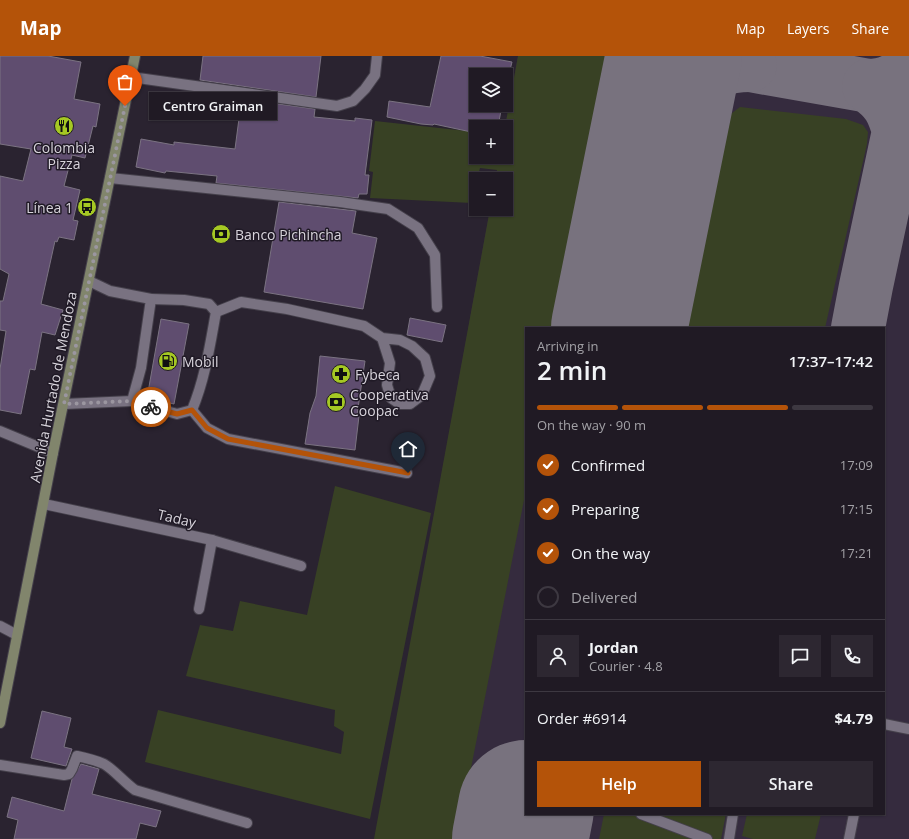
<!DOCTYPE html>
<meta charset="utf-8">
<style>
:root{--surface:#201a24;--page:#2d2731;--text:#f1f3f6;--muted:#a2a1a6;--line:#3d3841;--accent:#b45309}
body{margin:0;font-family:"Open Sans",sans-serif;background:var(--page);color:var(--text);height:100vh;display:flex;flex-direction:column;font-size:15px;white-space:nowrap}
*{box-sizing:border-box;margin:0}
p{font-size:13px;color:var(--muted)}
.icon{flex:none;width:22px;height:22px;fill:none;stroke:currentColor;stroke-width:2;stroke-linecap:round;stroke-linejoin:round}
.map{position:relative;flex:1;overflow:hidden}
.details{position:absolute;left:525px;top:271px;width:360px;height:488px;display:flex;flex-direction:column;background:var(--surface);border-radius:0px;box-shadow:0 1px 3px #0004,0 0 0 1px var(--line)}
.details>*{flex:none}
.fabs{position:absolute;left:469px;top:12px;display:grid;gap:8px}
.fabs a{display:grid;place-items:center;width:44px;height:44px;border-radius:0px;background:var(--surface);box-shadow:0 1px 3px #0004,0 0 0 1px var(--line);font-size:20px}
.pin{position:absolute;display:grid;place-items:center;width:34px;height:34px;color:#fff;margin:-41px -17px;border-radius:50% 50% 50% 0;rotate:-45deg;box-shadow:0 0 4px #0007}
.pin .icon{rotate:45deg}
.courier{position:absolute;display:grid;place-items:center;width:40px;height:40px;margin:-20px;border:3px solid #b45309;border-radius:50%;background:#fff;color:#222;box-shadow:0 1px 5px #0007}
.bubble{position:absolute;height:28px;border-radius:0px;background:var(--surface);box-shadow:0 1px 3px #0004,0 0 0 1px var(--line);font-size:13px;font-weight:600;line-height:28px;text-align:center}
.headline em{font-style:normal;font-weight:600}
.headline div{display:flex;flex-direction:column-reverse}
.headline{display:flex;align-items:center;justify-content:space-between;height:68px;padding:0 12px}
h1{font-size:26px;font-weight:600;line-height:30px}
.bar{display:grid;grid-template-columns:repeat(4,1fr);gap:6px 4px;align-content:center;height:48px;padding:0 12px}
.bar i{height:5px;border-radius:3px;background:var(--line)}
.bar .on{background:var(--accent)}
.bar p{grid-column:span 4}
.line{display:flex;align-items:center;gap:10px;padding:0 12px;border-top:1px solid var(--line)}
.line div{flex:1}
.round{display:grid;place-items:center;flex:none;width:42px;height:42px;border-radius:0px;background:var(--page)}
ol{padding:0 12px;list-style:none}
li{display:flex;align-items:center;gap:12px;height:44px}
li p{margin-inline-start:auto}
li .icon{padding:4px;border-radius:50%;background:var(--accent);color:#fff;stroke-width:4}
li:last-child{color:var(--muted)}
li i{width:22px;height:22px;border:2px solid var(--line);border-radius:50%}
.cta{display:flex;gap:8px;margin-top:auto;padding:8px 12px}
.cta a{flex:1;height:46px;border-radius:0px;background:var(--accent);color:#fff;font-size:16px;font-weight:600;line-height:46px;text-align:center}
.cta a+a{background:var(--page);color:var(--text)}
header{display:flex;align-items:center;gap:24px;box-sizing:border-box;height:56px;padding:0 20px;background:var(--accent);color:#fff}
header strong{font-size:19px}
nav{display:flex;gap:22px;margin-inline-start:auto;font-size:14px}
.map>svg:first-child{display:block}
.built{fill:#352b3e;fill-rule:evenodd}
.green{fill:#384124}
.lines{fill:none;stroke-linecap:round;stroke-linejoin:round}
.taxiway{stroke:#78727e;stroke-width:54}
.runway{stroke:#78727e;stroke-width:136}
.building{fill:#5f4d6f;stroke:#7b7382}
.lane-casing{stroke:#45404b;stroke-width:12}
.street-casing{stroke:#45404b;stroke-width:12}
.secondary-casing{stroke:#45404b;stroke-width:12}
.lane{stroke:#797281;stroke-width:10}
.street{stroke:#797281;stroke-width:10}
.secondary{stroke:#81856c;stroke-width:10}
.done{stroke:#9b96a0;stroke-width:4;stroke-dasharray:0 7.2}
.route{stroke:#b45309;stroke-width:5}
.labels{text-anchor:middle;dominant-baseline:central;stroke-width:3;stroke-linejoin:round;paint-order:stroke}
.poi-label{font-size:14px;fill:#d8d4dc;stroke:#201a26;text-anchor:start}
.street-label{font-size:14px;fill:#d8d4dc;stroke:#201a26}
</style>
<header>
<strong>Map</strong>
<nav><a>Map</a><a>Layers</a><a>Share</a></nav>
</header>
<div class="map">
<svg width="909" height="783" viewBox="0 0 909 783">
<rect width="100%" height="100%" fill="#2a2330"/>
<path class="built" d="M518,0H909V783H375L490,153H506V123H496L500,101H506L505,71ZM526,272H884V758H526Z"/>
<g class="green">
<polygon points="518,0 612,0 558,272 526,272 526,434 457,783 374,783 490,153 506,153 506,123 496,123 497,114 480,112 477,123 476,123 472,147 370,142 373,116 369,115 375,65 476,76 476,101 506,101 505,71"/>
<polygon points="740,51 846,63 863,69 868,76 867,88 825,272 677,272 721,72 732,57"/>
<polygon points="335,430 431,457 370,763 145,706 158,654 341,698 344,676 334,670 335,654 186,620 200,569 233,575 240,545 307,559"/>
<polygon points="604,758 726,758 721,783 599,783"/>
<polygon points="747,758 821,758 815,783 753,783 742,780"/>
</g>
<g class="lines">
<g class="taxiway">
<polyline points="734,0 750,9 869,30"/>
<path d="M654,102C660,83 664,61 675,44C678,40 683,37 686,34C704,17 726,9 750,9"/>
<polyline points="621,272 622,259"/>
<path d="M858,272L866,230L899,75C893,53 888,44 869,30C885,29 900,25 909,10"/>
</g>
<g class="runway">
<polyline points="619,272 674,0"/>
<polyline points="520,783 526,752"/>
</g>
</g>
<g class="building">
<polygon points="0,0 48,0 81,6 74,43 100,48 96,71 93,70 85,102 72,99 64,130 80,134 73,164 78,165 74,184 59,181 57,186 55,185 41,248 63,254 55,279 42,276 35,314 30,313 21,358 0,354 0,313 6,275 0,274 0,245 3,245 9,218 0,213 0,120 23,125 31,93 0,88"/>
<polygon points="203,0 321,0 316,41 200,24"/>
<polygon points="441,0 480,0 512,6 506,30 506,19 476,19 476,49 502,49 498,71 476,71 476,77 434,68 433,69 421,68 387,61 389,45 430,51"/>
<polygon points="198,37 315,53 314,61 355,65 355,62 372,64 365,119 369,119 367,138 359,138 358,142 216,127 217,120 166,115 165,117 136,111 141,83 174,89 174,86 235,93 240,55 196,51"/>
<polygon points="279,146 356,155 352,177 377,182 363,253 264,236"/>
<polygon points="410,262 446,269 442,286 407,279"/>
<polygon points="161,263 189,268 174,348 147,342"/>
<polygon points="320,300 365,305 357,359 359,360 355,394 305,388 310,357 316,340"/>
<polygon points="42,655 71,662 64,691 72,693 66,710 31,702"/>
<polygon points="81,708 99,713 92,738 161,755 156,771 140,767 136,783 14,783 18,764 7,761 12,741 64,755 72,723"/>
</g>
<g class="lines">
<defs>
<g id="lane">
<polyline points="131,21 337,50 353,45 365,33 375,19 377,0"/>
<polyline points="110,122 340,146 388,153 418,172 435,199 437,251"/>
<polyline points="216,256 241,246 287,253 364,270 382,282 400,284 412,290 425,302 430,320 422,339 410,348 400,348 391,342 387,329 390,307 382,282"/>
<path d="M132,345L177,358L192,354C205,323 210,289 216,256L209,248L184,244L151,243"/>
<polyline points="64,348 132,345 141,312 151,243 110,235 89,225"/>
<polyline points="192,354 207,372 228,383 407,417"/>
<polyline points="884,668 909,673"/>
<path d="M0,709L64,719L69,718L72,713L77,700C86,702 95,704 104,708C113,713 125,727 135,734L247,767"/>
<polyline points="641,758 707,783"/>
<polyline points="729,783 733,758"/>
<polyline points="849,783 854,758"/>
</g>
<g id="street">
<polyline points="0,375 53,397"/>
<polyline points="44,448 212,484 301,510"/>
<polyline points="199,553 212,484"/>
<polyline points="0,570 17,579"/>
</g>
<polyline id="secondary" points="0,667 53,397 135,0"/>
</defs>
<use href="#lane" class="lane-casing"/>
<use href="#street" class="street-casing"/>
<use href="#secondary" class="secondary-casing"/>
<use href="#lane" class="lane"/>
<use href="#street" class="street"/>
<use href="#secondary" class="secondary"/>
</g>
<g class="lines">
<polyline class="done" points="125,50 64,348 132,345 151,351"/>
<polyline class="route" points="151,351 177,358 192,354 207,372 228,383 408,417"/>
</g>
<defs>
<symbol id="restaurant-disc" viewBox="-11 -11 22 22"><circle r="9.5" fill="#a5c823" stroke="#201a26"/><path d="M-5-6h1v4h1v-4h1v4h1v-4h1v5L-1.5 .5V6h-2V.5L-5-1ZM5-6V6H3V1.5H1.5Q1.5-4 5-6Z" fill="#111"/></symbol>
<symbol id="bus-disc" viewBox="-11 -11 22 22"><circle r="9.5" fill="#a5c823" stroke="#201a26"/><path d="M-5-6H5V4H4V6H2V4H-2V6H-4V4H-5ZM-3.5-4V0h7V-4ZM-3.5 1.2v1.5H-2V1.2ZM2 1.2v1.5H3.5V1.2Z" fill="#111"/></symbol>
<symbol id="bank-disc" viewBox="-11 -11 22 22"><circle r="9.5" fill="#a5c823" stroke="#201a26"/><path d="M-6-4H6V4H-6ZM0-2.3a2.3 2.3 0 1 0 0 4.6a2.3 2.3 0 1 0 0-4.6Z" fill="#111"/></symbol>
<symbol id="fuel-disc" viewBox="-11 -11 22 22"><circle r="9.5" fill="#a5c823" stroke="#201a26"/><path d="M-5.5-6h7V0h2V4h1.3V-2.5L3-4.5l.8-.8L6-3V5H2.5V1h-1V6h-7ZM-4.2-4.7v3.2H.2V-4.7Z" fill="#111"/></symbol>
<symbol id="pharmacy-disc" viewBox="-11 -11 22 22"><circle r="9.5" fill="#a5c823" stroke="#201a26"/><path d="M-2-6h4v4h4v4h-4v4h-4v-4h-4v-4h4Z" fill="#111"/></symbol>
</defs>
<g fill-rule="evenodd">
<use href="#restaurant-disc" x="53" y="59" width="22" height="22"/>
<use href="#bus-disc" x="76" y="140" width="22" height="22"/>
<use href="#bank-disc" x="210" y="167" width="22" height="22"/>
<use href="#fuel-disc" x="157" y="294" width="22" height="22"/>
<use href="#pharmacy-disc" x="330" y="307" width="22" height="22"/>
<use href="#bank-disc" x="325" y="335" width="22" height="22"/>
</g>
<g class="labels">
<g class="poi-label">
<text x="64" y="91" text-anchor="middle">Colombia<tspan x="64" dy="16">Pizza</tspan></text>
<text x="73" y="151" text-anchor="end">Línea 1</text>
<text x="235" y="178">Banco Pichincha</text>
<text x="182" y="305">Mobil</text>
<text x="355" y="318">Fybeca</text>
<text x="350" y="338">Cooperativa<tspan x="350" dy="16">Coopac</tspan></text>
</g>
<g class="street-label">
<text transform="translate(53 331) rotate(-79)">Avenida Hurtado de Mendoza</text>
<text transform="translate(177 462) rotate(13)">Taday</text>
</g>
</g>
</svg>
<div class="fabs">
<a><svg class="icon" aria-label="layers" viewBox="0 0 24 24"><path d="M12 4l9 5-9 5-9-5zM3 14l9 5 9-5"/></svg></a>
<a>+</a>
<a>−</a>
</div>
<div class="pin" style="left:125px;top:50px;background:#ea580c"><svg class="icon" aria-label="bag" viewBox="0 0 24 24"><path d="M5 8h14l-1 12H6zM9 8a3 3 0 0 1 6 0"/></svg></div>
<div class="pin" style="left:408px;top:417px;background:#1f2937"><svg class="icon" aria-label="home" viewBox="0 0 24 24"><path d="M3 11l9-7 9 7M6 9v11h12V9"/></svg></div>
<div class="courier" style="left:151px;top:351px"><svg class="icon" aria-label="bike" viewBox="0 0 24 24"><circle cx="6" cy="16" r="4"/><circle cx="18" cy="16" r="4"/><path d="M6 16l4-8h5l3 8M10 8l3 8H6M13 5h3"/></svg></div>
<div class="bubble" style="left:149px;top:36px;width:128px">Centro Graiman</div>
<section class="details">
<div class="headline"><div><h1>2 min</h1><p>Arriving in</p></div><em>17:37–17:42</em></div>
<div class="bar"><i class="on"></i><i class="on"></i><i class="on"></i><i></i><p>On the way · 90 m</p></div>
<ol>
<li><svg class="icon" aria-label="check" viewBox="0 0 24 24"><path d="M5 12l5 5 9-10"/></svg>Confirmed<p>17:09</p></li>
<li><svg class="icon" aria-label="check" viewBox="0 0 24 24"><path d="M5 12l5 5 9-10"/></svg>Preparing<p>17:15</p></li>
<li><svg class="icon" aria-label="check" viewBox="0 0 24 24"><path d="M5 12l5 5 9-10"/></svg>On the way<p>17:21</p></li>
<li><i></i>Delivered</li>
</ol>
<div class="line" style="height:72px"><a class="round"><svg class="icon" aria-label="person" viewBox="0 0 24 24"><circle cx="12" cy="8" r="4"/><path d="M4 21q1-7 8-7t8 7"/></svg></a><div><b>Jordan</b><p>Courier · 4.8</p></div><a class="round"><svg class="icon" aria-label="chat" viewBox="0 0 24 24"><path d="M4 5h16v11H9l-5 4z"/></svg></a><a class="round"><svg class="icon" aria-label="phone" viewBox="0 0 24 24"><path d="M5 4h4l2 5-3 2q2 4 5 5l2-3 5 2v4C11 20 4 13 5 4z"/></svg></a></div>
<div class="line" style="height:52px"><div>Order #6914</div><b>$4.79</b></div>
<div class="cta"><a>Help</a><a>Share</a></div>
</section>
</div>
